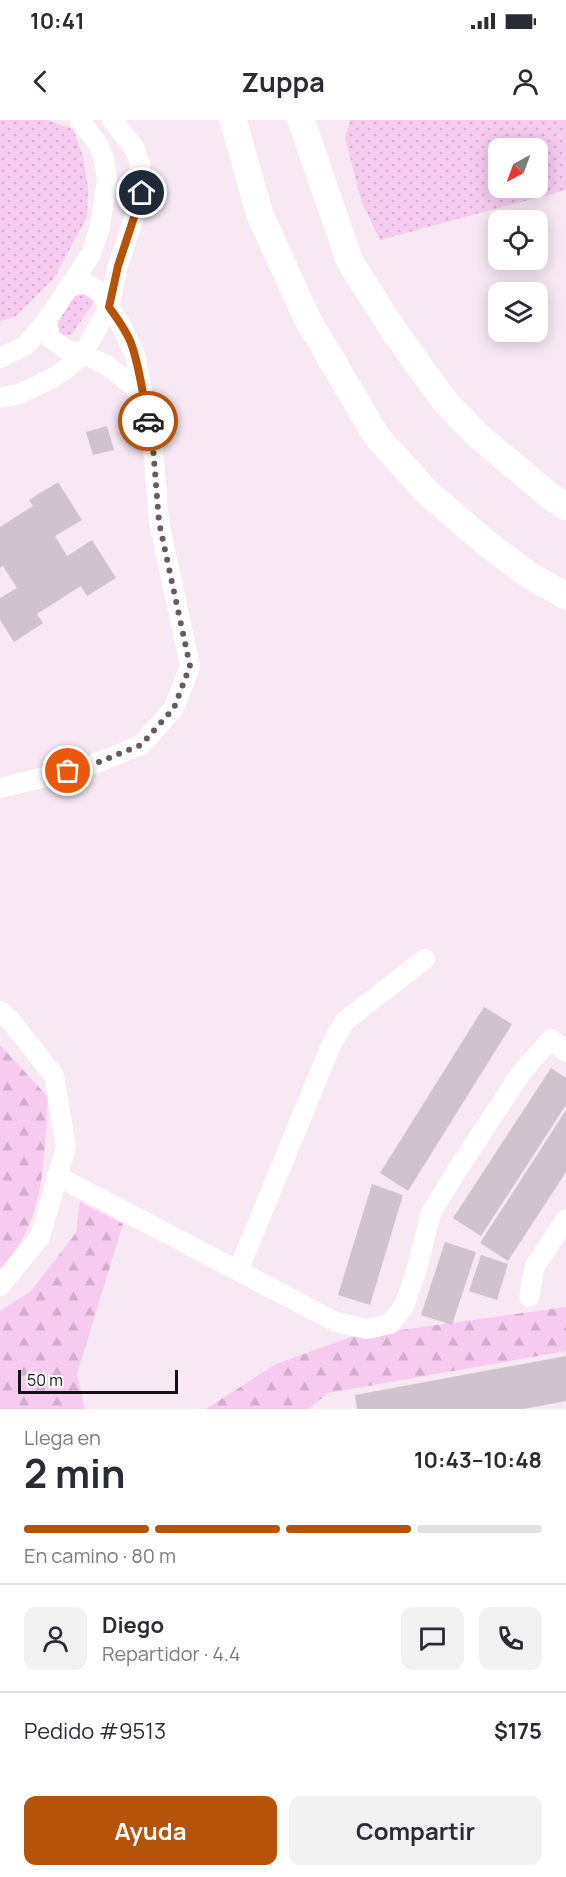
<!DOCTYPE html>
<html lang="es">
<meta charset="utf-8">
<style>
:root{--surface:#fff;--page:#f2f2f3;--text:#2b2b33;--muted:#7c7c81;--line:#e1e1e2;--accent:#b45309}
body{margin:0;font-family:Manrope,sans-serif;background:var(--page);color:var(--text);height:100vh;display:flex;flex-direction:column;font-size:22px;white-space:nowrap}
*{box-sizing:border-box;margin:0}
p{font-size:20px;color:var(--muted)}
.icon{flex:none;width:33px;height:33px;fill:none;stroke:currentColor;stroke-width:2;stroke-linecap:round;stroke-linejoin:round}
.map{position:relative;height:1289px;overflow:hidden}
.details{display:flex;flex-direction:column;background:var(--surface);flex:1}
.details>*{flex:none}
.needle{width:39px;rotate:221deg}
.tools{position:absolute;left:488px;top:18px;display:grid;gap:12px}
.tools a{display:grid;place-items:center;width:60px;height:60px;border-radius:12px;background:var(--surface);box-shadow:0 3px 15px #0003;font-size:30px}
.scale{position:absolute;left:18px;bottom:15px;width:160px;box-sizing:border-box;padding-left:6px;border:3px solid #151014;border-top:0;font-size:16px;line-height:21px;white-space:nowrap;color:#151014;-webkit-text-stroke:4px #fff;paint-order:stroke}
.pin{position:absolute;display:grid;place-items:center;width:51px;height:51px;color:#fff;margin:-26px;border:3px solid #fff;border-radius:50%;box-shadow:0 2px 6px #0007}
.courier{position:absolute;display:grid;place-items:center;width:60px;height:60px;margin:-30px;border:4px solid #b45309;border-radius:50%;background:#fff;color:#222;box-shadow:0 2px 8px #0007}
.head em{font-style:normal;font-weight:700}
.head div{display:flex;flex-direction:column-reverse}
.head{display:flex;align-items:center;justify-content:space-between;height:102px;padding:0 24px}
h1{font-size:39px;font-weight:700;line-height:45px}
.bar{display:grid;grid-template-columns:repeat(4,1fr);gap:9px 6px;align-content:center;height:72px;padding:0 24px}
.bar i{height:8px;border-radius:4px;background:var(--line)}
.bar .active{background:var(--accent)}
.bar p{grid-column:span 4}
.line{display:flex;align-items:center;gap:15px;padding:0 24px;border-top:2px solid var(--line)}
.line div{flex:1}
.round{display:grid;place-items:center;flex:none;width:63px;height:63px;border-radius:12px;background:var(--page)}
.cta{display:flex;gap:12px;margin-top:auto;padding:12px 24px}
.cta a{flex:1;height:69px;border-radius:12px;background:var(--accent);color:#fff;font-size:24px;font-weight:700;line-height:69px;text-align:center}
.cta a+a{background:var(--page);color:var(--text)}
.status{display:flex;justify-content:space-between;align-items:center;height:42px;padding:0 30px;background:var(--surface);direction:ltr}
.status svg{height:16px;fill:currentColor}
header{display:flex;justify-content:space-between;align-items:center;height:78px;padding:0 24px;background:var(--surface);font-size:27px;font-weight:700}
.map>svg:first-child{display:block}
.grass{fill:url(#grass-dots);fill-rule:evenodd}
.forest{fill:url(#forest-firs)}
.building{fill:#d1c3ce}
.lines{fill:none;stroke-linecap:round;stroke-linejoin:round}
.street{stroke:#fff;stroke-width:20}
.secondary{stroke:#fff;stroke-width:27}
.done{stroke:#645c62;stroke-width:6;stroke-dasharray:0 10.8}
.route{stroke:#b45309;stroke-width:8}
</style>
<div class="status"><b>10:41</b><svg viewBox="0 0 49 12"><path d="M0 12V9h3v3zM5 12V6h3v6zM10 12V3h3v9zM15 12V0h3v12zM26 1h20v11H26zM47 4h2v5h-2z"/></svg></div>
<header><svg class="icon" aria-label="back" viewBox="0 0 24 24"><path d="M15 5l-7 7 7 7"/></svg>Zuppa<svg class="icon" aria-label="person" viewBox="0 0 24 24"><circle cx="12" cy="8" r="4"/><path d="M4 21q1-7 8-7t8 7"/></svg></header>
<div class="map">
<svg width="566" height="1289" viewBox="0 0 566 1289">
<defs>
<pattern id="grass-dots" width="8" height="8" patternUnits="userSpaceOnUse" patternTransform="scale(1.5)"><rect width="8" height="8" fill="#f7cbef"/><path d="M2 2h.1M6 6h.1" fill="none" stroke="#d3adcc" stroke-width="1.8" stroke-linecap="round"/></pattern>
<pattern id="forest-firs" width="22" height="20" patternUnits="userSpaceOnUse" patternTransform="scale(1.5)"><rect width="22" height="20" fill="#f7cbef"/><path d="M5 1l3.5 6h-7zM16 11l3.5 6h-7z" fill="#d3adcc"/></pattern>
</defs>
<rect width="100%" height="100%" fill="#f7e8f4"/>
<g class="grass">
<polygon points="0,0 47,0 73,9 83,37 88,68 87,97 54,158 16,196 0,201"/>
<path d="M350,0H566V70L380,120L361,80L345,17ZM537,28V68H498V28Z"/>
<polygon points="92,172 94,182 71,215 59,216 54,197 71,174"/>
</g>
<g class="forest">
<path d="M0,925L48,977C44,1035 46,1105 0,1148Z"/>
<polygon points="80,1082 123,1104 77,1254 85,1289 0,1289 0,1191 31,1171 76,1113"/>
<polygon points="566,1187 566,1231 328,1273 309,1289 206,1289 276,1244 351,1217"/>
</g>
<g class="building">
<polygon points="107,306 114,330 93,335 86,312"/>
<polygon points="58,362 82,400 55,416 67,436 92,420 116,458 87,476 81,466 37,494 43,503 14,522 0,500 0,478 17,468 3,446 0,448 0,407 33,386 29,380"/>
<polygon points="484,887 512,904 408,1071 380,1053"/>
<polygon points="551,948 566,958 566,985 481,1116 453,1098"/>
<polygon points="566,990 566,1052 508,1141 480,1123"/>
<polygon points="372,1064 403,1075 370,1185 338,1175"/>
<polygon points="445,1122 476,1132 452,1205 421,1195"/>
<polygon points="481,1135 508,1144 497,1180 469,1171"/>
<polygon points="566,1236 566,1281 524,1289 357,1289 355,1275"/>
</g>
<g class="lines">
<g class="street">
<polyline points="47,200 50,218 67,230 83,234 105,244 133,266 143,279"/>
<polyline points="0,238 25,226 47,200 91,134 100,107 107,61 104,39 98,24 80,0"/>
<polyline points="0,277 19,274 51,259 66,249 83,234 109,187 118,146 142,73 140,44 135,29 112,0"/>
<polyline points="0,668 89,646 141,625 174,588 190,546 159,402 153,327 135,235 121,205 98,171 85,163 70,167"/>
<polyline points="0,891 11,901 54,956 66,1027 40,1117 0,1166"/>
<polyline points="57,1056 336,1202 367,1209 390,1204 404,1186 416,1152 431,1093 456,1052 521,953 551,919 566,932"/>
<polyline points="238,1151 332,923 345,901 425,839"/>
<polyline points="529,1177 535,1146 566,1099"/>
</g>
<g class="secondary">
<polyline points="233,0 260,95 308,200 377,317 428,373 485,422 529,455 566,476"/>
<polyline points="301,0 350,142 394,211 443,279 476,314 551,377 566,387"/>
</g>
</g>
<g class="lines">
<polyline class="done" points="68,651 89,646 141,625 174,588 190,546 159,402 153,327 148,301"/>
<path class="route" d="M142,73L118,146L109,187C117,198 126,210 131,223C140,248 143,276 148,301"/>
</g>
</svg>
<div class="tools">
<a><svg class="needle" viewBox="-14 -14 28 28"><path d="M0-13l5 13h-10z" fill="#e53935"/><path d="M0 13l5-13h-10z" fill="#7c7c81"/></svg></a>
<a><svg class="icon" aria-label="locate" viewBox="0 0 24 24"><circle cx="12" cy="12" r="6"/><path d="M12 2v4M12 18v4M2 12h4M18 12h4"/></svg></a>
<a><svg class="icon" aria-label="layers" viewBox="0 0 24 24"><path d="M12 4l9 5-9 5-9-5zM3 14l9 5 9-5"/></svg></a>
</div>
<div class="scale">50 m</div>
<div class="pin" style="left:68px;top:651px;background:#ea580c"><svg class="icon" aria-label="bag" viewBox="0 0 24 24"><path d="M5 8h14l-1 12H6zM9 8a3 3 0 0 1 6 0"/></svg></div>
<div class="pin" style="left:142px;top:73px;background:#1f2937"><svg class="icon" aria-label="home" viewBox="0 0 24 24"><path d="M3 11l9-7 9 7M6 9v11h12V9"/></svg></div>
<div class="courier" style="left:148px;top:301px"><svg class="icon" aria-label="car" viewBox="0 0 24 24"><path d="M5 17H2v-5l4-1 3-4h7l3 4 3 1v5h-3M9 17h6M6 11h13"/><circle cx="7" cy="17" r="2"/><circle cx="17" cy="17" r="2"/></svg></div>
</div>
<section class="details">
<div class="head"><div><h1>2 min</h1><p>Llega en</p></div><em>10:43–10:48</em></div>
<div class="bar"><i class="active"></i><i class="active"></i><i class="active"></i><i></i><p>En camino · 80 m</p></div>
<div class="line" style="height:108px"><a class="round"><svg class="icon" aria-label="person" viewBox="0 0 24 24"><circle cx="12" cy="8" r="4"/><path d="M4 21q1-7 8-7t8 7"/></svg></a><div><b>Diego</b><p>Repartidor · 4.4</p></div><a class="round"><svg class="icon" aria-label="chat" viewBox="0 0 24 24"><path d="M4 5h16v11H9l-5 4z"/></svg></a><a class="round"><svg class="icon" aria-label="phone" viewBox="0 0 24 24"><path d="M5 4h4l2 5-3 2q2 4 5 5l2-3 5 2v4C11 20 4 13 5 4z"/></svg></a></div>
<div class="line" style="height:78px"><div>Pedido #9513</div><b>$175</b></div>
<div class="cta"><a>Ayuda</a><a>Compartir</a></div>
</section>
